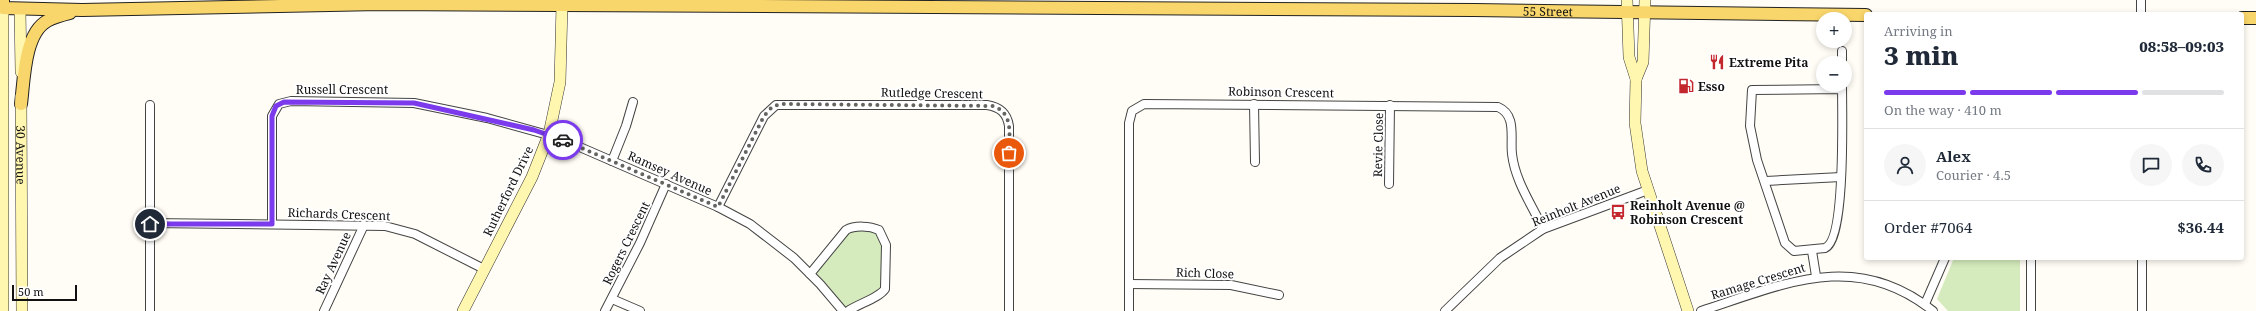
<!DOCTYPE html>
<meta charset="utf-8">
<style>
:root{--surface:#fff;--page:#f6f6f7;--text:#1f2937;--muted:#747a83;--line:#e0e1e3;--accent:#7c3aed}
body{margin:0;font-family:"Noto Serif",serif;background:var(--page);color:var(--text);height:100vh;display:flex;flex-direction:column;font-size:15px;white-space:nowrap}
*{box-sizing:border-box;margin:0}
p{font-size:13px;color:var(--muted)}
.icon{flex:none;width:22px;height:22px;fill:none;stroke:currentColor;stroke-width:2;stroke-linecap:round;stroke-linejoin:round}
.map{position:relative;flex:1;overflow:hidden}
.sheet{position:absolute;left:1864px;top:12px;width:380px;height:248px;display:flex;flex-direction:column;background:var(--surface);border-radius:4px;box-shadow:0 2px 6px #0003}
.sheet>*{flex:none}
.controls{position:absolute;left:1816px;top:12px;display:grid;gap:8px}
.controls a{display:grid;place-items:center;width:36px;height:36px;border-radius:50%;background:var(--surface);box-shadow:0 2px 6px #0003;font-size:20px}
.scale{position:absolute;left:12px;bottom:10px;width:65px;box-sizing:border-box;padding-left:4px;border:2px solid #111;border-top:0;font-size:11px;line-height:14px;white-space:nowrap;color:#111;-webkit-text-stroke:3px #fff;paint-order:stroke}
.pin{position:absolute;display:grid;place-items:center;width:34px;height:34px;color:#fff;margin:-17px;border:2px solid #fff;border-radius:50%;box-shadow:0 1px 4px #0007}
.courier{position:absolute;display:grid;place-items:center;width:40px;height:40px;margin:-20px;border:3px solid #7c3aed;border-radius:50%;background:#fff;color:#222;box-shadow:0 1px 5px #0007}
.headline em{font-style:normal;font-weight:800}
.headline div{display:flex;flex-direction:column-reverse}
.headline{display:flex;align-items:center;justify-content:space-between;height:68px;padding:0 20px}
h1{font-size:26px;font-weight:800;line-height:30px}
.bar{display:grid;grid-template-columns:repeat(4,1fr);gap:6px 4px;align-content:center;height:48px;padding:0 20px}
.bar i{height:5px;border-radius:3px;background:var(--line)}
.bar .active{background:var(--accent)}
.bar p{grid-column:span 4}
.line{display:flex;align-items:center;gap:10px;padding:0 20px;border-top:1px solid var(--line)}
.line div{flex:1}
.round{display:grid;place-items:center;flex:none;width:42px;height:42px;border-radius:21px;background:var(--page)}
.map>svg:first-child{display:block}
.green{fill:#d5ebbd}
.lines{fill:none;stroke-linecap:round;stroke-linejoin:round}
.street-casing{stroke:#444;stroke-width:10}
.secondary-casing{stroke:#333;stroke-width:12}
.primary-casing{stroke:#222;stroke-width:14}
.street{stroke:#fff;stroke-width:8}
.secondary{stroke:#fff6b0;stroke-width:11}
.primary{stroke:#f9d66b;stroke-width:12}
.done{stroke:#646461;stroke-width:4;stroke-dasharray:0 7.2}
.route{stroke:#7c3aed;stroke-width:5}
.labels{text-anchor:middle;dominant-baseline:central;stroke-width:4;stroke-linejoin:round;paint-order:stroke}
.street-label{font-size:12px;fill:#111;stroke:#fff}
.poi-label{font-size:12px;font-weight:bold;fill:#111;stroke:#fff;text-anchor:start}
</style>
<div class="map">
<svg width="2256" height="311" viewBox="0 0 2256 311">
<rect width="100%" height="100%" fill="#fffdf5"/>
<g class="green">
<polygon points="849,228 882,233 886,286 848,311 810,274"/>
<polygon points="1954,258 2020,258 2020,311 1948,311 1937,299"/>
</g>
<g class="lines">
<defs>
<g id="street">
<polyline points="2141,0 2141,14"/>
<polyline points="1842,51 1842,63"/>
<path d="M1842,85C1842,110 1846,240 1825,248L1794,251L1785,243L1757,160L1750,126L1752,90L1842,89"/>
<polyline points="1254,104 1255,162"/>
<polyline points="612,161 626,126 633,102"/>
<polyline points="1766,181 1841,177"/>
<polyline points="1389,184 1390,105"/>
<path d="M718,207L764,116L776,105H987C1000,107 1007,113 1009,126V311"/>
<polyline points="150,223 385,226 415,234 484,269"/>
<polyline points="272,224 272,116 279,104 291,101 414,103 487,118 559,138 718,207 750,224 794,258 820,284 843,311"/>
<polyline points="1812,251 1816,276"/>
<polyline points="2142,258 2142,311"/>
<path d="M810,274L846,230C855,225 870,226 879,230L886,245L885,289C879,298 858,304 848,311"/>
<polyline points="1129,284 1231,285 1279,295"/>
<polyline points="612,299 640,311"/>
<polyline points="1925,304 1945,258"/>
<polyline points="150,311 150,105"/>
<polyline points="324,311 364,225"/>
<polyline points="605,311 640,243 666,184"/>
<path d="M1129,311V123L1132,111L1144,104L1498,107C1517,115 1510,138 1512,154C1515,181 1532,205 1543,229"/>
<polyline points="1445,311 1500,258 1543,229 1648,190"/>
<path d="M1701,311C1784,284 1856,249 1933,311"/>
<polyline points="2031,311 2031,258"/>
</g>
<g id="secondary">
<polyline points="1627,0 1629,57 1636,79 1635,123 1642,171 1688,311"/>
<polyline points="3,8 3,311"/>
<polyline points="20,9 21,72"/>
<polyline points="1636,79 1643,62 1645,0"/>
<path id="s1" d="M21,96L22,311"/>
<polyline points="463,311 532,177 549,134 560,82 562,5"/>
</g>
<g id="primary">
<path id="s2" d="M3,0V8L82,10L380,4L1474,10L1866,15"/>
<polyline points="2242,18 2256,18"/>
<path d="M21,104C24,81 24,34 47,21C54,17 62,15 70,13"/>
</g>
</defs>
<use href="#street" class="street-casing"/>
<use href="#secondary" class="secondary-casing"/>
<use href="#primary" class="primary-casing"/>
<use href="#street" class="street"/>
<use href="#secondary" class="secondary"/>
<use href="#primary" class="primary"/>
</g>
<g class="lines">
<path class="done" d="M563,140L718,207L764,116L772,107L780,104L993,106C1014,113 1009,135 1009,153"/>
<polyline class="route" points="150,224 272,224 272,116 276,106 284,102 414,103 534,130 563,140"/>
</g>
<defs>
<symbol id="restaurant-bare" viewBox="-9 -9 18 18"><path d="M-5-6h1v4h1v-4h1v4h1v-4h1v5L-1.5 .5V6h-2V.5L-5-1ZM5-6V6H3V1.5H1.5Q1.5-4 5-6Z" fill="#c4262e" stroke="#fff" stroke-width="2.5" paint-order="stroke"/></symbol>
<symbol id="fuel-bare" viewBox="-9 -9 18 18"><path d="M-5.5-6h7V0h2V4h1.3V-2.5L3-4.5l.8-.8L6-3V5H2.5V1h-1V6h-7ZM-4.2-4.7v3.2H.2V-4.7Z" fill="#c4262e" stroke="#fff" stroke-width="2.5" paint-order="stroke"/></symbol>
<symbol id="bus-bare" viewBox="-9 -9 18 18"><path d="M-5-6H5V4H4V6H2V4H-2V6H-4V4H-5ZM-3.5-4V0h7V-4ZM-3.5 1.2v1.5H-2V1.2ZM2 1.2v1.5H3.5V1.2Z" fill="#c4262e" stroke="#fff" stroke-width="2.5" paint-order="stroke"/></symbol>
</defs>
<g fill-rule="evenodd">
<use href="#restaurant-bare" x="1706" y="51" width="22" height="22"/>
<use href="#fuel-bare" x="1675" y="75" width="22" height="22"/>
<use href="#bus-bare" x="1607" y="201" width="22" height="22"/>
</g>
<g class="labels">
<g class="street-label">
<text stroke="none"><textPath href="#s2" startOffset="1553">55 Street</textPath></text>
<text x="342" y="89">Russell Crescent</text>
<text transform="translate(1281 92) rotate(1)">Robinson Crescent</text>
<text transform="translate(932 93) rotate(1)">Rutledge Crescent</text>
<text transform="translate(1378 145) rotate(-89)">Revie Close</text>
<text stroke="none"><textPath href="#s1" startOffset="59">30 Avenue</textPath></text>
<text transform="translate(670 173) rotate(24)">Ramsey Avenue</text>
<text transform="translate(508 191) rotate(-64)">Rutherford Drive</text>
<text transform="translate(1576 205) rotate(-22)">Reinholt Avenue</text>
<text transform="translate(339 214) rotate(2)">Richards Crescent</text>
<text transform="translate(626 243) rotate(-64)">Rogers Crescent</text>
<text transform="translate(333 263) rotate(-65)">Ray Avenue</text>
<text transform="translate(1205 273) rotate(2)">Rich Close</text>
<text transform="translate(1758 281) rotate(-17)">Ramage Crescent</text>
</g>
<g class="poi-label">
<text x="1729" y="62">Extreme Pita</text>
<text x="1698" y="86">Esso</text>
<text x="1630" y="205">Reinholt Avenue @<tspan x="1630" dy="14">Robinson Crescent</tspan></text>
</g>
</g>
</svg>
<div class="controls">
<a>+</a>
<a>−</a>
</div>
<div class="scale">50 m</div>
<div class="pin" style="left:1009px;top:153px;background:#ea580c"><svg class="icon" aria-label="bag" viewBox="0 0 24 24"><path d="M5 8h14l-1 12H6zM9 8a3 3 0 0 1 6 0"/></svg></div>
<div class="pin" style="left:150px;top:224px;background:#1f2937"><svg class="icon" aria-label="home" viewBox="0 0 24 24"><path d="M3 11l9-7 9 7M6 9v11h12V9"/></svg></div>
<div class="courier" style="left:563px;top:140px"><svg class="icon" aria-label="car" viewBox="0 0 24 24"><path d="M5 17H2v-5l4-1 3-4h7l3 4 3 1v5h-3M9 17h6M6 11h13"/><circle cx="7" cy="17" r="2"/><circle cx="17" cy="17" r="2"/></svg></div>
<section class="sheet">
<div class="headline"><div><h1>3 min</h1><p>Arriving in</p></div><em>08:58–09:03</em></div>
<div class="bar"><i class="active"></i><i class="active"></i><i class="active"></i><i></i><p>On the way · 410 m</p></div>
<div class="line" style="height:72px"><a class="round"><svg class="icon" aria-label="person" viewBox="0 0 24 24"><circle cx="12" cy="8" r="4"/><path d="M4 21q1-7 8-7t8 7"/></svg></a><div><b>Alex</b><p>Courier · 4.5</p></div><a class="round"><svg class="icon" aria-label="chat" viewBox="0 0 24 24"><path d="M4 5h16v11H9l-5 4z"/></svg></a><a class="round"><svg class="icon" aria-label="phone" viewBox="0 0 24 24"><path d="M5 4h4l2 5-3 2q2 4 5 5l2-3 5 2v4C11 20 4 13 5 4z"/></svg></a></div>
<div class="line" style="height:52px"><div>Order #7064</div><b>$36.44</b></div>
</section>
</div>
